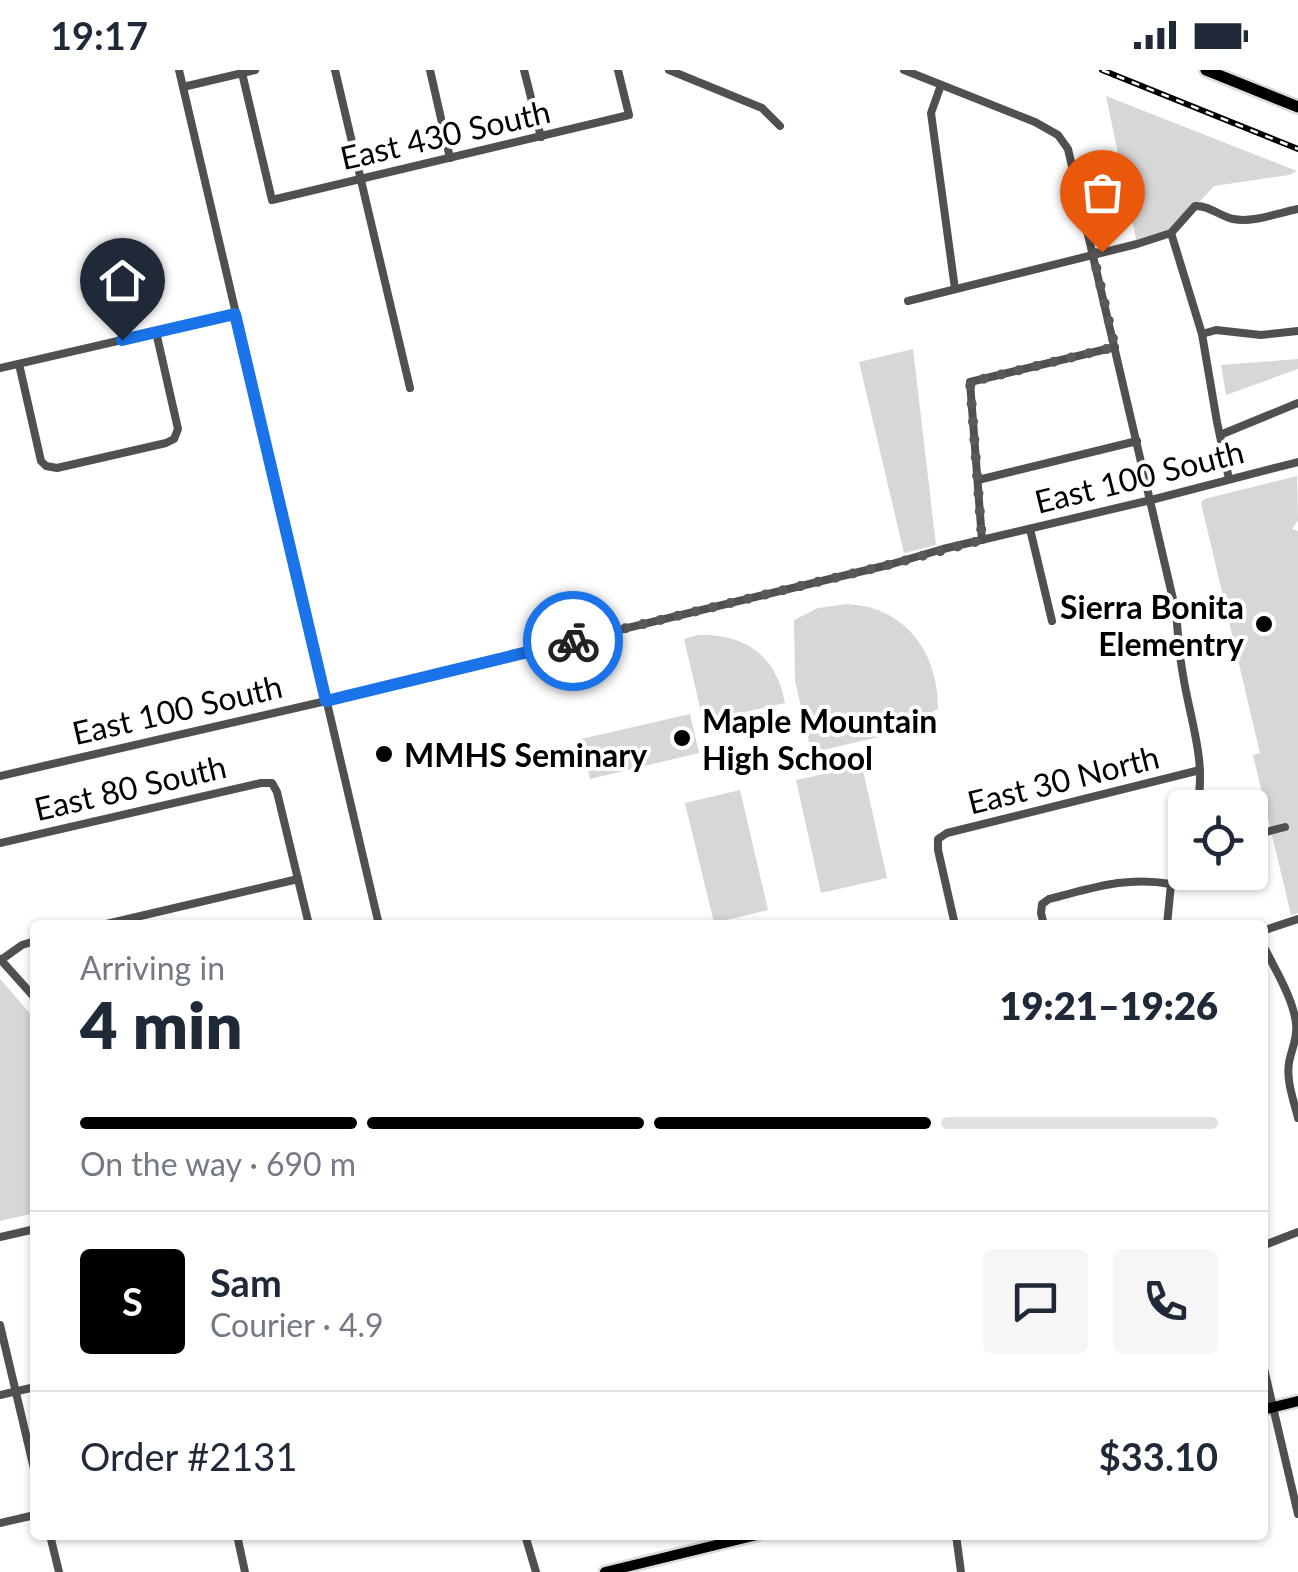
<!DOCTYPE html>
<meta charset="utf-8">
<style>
:root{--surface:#fff;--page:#f6f6f7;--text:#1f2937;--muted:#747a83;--line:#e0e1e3;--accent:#000}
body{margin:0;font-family:Lato,sans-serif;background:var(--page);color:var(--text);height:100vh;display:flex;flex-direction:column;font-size:38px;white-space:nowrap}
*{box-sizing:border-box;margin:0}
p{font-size:32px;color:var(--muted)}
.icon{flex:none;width:55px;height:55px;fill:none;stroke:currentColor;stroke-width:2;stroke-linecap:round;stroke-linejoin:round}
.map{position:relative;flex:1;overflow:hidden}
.details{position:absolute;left:30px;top:850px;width:1238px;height:620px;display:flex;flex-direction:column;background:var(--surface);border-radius:10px;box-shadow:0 2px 8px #0004}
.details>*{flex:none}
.tools{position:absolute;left:1168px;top:720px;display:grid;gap:20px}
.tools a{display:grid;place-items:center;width:100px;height:100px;border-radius:10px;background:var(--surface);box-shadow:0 2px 8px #0004;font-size:50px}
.pin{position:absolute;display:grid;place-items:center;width:85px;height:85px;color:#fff;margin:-102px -42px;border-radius:50% 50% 50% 0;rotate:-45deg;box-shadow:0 0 10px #0007}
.pin .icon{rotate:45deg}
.courier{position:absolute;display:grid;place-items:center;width:100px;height:100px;margin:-50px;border:8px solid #1a73e8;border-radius:50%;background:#fff;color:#222;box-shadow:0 2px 12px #0007}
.summary em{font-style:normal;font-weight:800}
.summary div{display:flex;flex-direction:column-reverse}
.summary{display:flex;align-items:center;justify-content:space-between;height:170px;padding:0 50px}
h1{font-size:65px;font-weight:800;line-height:75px}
.bar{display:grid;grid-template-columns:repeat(4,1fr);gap:15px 10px;align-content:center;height:120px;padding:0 50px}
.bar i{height:12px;border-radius:8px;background:var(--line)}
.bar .selected{background:var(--accent)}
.bar p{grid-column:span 4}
.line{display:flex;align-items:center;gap:25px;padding:0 50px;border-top:2px solid var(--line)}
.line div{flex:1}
.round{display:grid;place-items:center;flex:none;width:105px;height:105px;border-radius:10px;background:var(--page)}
.status{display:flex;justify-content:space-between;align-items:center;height:70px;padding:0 50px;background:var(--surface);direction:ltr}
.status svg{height:28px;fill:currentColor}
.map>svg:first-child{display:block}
.green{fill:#d7d7d7}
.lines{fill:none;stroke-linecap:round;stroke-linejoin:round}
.major-casing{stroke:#dbdbdb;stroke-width:15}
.highway-casing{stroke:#dbdbdb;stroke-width:16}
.minor{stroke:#505050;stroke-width:8}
.major{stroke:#000;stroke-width:10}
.highway{stroke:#000;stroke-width:11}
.rail-casing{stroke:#000;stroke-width:6}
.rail{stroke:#fff;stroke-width:2.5;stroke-dasharray:8;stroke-linecap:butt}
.done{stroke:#595959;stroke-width:10;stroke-dasharray:0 18}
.route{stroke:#1a73e8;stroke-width:12}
.poi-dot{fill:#000;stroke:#fff;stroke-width:4}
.labels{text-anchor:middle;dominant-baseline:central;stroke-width:8;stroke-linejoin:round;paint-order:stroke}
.street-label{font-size:32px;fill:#000;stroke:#fff}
.poi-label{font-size:32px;font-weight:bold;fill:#000;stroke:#fff;text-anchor:start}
</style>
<div class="status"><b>19:17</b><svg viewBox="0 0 49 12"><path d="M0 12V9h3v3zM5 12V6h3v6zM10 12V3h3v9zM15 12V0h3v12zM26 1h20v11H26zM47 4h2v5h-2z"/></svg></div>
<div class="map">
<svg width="1298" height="1502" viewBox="0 0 1298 1502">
<rect width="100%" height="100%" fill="#fff"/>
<g class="green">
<polygon points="1106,26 1297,101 1289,105 1214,116 1171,163 1137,174"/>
<polygon points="913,279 936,475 904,483 859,292"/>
<polygon points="1298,289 1298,299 1226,325 1221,295"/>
<polygon points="1297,406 1298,450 1292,459 1298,461 1298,843 1291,845 1253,685 1260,683 1201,433 1204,429"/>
<path d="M846,534C856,535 869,536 878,540C920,557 938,596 938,639L883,666L823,680L809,672L795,611L794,550L818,538Z"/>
<path d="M697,565C745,563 776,585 785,633L709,650L702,646L684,569Z"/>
<polygon points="690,644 699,683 590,709 581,669"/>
<polygon points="862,696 887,808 821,823 796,710"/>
<polygon points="740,720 768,840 714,853 685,733"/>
<polygon points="0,909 35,949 35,1143 0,1151"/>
</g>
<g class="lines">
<defs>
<g id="major">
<polyline points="1262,1340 1298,1331"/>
<polyline points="605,1502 757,1465"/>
</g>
<polyline id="highway" points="1206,0 1298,37"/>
</defs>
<use href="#major" class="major-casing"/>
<use href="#highway" class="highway-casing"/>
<g class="minor">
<polyline points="179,0 379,855"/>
<polyline points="335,0 410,318"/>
<polyline points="430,0 450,88"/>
<polyline points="524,0 541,67"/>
<polyline points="669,0 762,38 780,56"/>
<path d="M904,0L1035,52L1058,65L1068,79L1176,542C1178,563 1179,584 1183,605C1190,650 1207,691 1197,738"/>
<polyline points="242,3 272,130 629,45 618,0"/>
<polyline points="941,15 931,43 955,219"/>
<polyline points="183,17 255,0"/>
<polyline points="1171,163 1202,264 1217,352 1229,409"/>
<path d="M908,231L1137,174L1171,163L1195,136C1209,135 1219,146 1233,149C1253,153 1278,143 1298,139"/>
<polyline points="1202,264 1216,260 1261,265 1298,261"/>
<polyline points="19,294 41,391 46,396 57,398 166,373 174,369 178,359 156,262"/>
<polyline points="0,298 235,244"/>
<polyline points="1220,365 1298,333"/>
<polyline points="978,410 1137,371"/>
<polyline points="1030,459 1052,551"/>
<polyline points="982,470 970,312 1115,277"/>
<polyline points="0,706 326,631 892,494 943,479 1151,430 1298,392"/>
<polyline points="1250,766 1285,757"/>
<polyline points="0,773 261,713 272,713 277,722 309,855"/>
<polyline points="102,855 298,809"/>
<polyline points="955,855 938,780 938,769 947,763 1200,700"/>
<path d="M1044,855L1041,843L1042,834L1049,829C1093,818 1125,806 1171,814"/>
<polyline points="1167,855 1171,814 1185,775"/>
<polyline points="1262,861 1298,849"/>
<path d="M1262,873C1273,896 1294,929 1296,954C1298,968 1291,980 1289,993C1286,1011 1294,1031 1298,1048"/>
<polyline points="0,889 35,928"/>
<polyline points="1,890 22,875 35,871"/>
<polyline points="0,1167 35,1159"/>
<polyline points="1262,1176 1298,1162"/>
<polyline points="0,1255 35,1403"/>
<polyline points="1262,1290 1298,1444"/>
<polyline points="0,1325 35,1317"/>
<polyline points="0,1453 35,1445"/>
<polyline points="50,1465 59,1502"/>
<polyline points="237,1465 245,1502"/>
<polyline points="525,1465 536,1502"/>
<polyline points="956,1465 961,1502"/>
</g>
<use href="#major" class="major"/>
<use href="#highway" class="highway"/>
<defs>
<polyline id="rail" points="1102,0 1298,79"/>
</defs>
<use href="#rail" class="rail-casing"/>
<use href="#rail" class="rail"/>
</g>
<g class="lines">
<polyline class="done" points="573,571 892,494 982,470 970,312 1115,277 1093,184 1102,182"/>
<polyline class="route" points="122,270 235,244 326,631 573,571"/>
</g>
<g class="poi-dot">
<circle cx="1264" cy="554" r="10"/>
<circle cx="682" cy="668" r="10"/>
<circle cx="384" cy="684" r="10"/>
</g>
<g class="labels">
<g class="street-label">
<text transform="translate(445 64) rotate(-13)">East 430 South</text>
<text transform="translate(1139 406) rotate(-14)">East 100 South</text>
<text transform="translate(177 639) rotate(-13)">East 100 South</text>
<text transform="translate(1063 709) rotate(-14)">East 30 North</text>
<text transform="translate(130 717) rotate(-13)">East 80 South</text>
</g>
<g class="poi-label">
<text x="1244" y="536" text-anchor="end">Sierra Bonita<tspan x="1244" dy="37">Elementry</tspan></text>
<text x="702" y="650">Maple Mountain<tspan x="702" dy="37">High School</tspan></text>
<text x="404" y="684">MMHS Seminary</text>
</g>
</g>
</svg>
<div class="tools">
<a><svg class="icon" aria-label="locate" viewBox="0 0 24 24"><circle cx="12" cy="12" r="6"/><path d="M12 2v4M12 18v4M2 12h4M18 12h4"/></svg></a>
</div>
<div class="pin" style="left:1102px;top:182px;background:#ea580c"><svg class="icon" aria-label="bag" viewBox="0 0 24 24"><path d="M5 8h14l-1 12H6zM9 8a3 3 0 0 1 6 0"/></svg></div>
<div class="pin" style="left:122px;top:270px;background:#1f2937"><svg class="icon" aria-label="home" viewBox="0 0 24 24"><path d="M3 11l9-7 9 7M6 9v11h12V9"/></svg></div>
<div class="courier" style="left:573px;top:571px"><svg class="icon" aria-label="bike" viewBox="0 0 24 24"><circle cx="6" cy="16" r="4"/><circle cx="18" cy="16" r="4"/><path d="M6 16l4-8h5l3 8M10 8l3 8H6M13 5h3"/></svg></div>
<section class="details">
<div class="summary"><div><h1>4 min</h1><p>Arriving in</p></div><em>19:21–19:26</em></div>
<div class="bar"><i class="selected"></i><i class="selected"></i><i class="selected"></i><i></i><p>On the way · 690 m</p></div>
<div class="line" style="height:180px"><b class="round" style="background:var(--accent);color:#fff">S</b><div><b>Sam</b><p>Courier · 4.9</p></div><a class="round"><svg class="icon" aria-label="chat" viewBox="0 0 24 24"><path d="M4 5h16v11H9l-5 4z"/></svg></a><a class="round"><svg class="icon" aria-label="phone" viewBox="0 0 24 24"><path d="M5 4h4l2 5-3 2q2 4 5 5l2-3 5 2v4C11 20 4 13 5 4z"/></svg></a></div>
<div class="line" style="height:130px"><div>Order #2131</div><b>$33.10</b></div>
</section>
</div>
